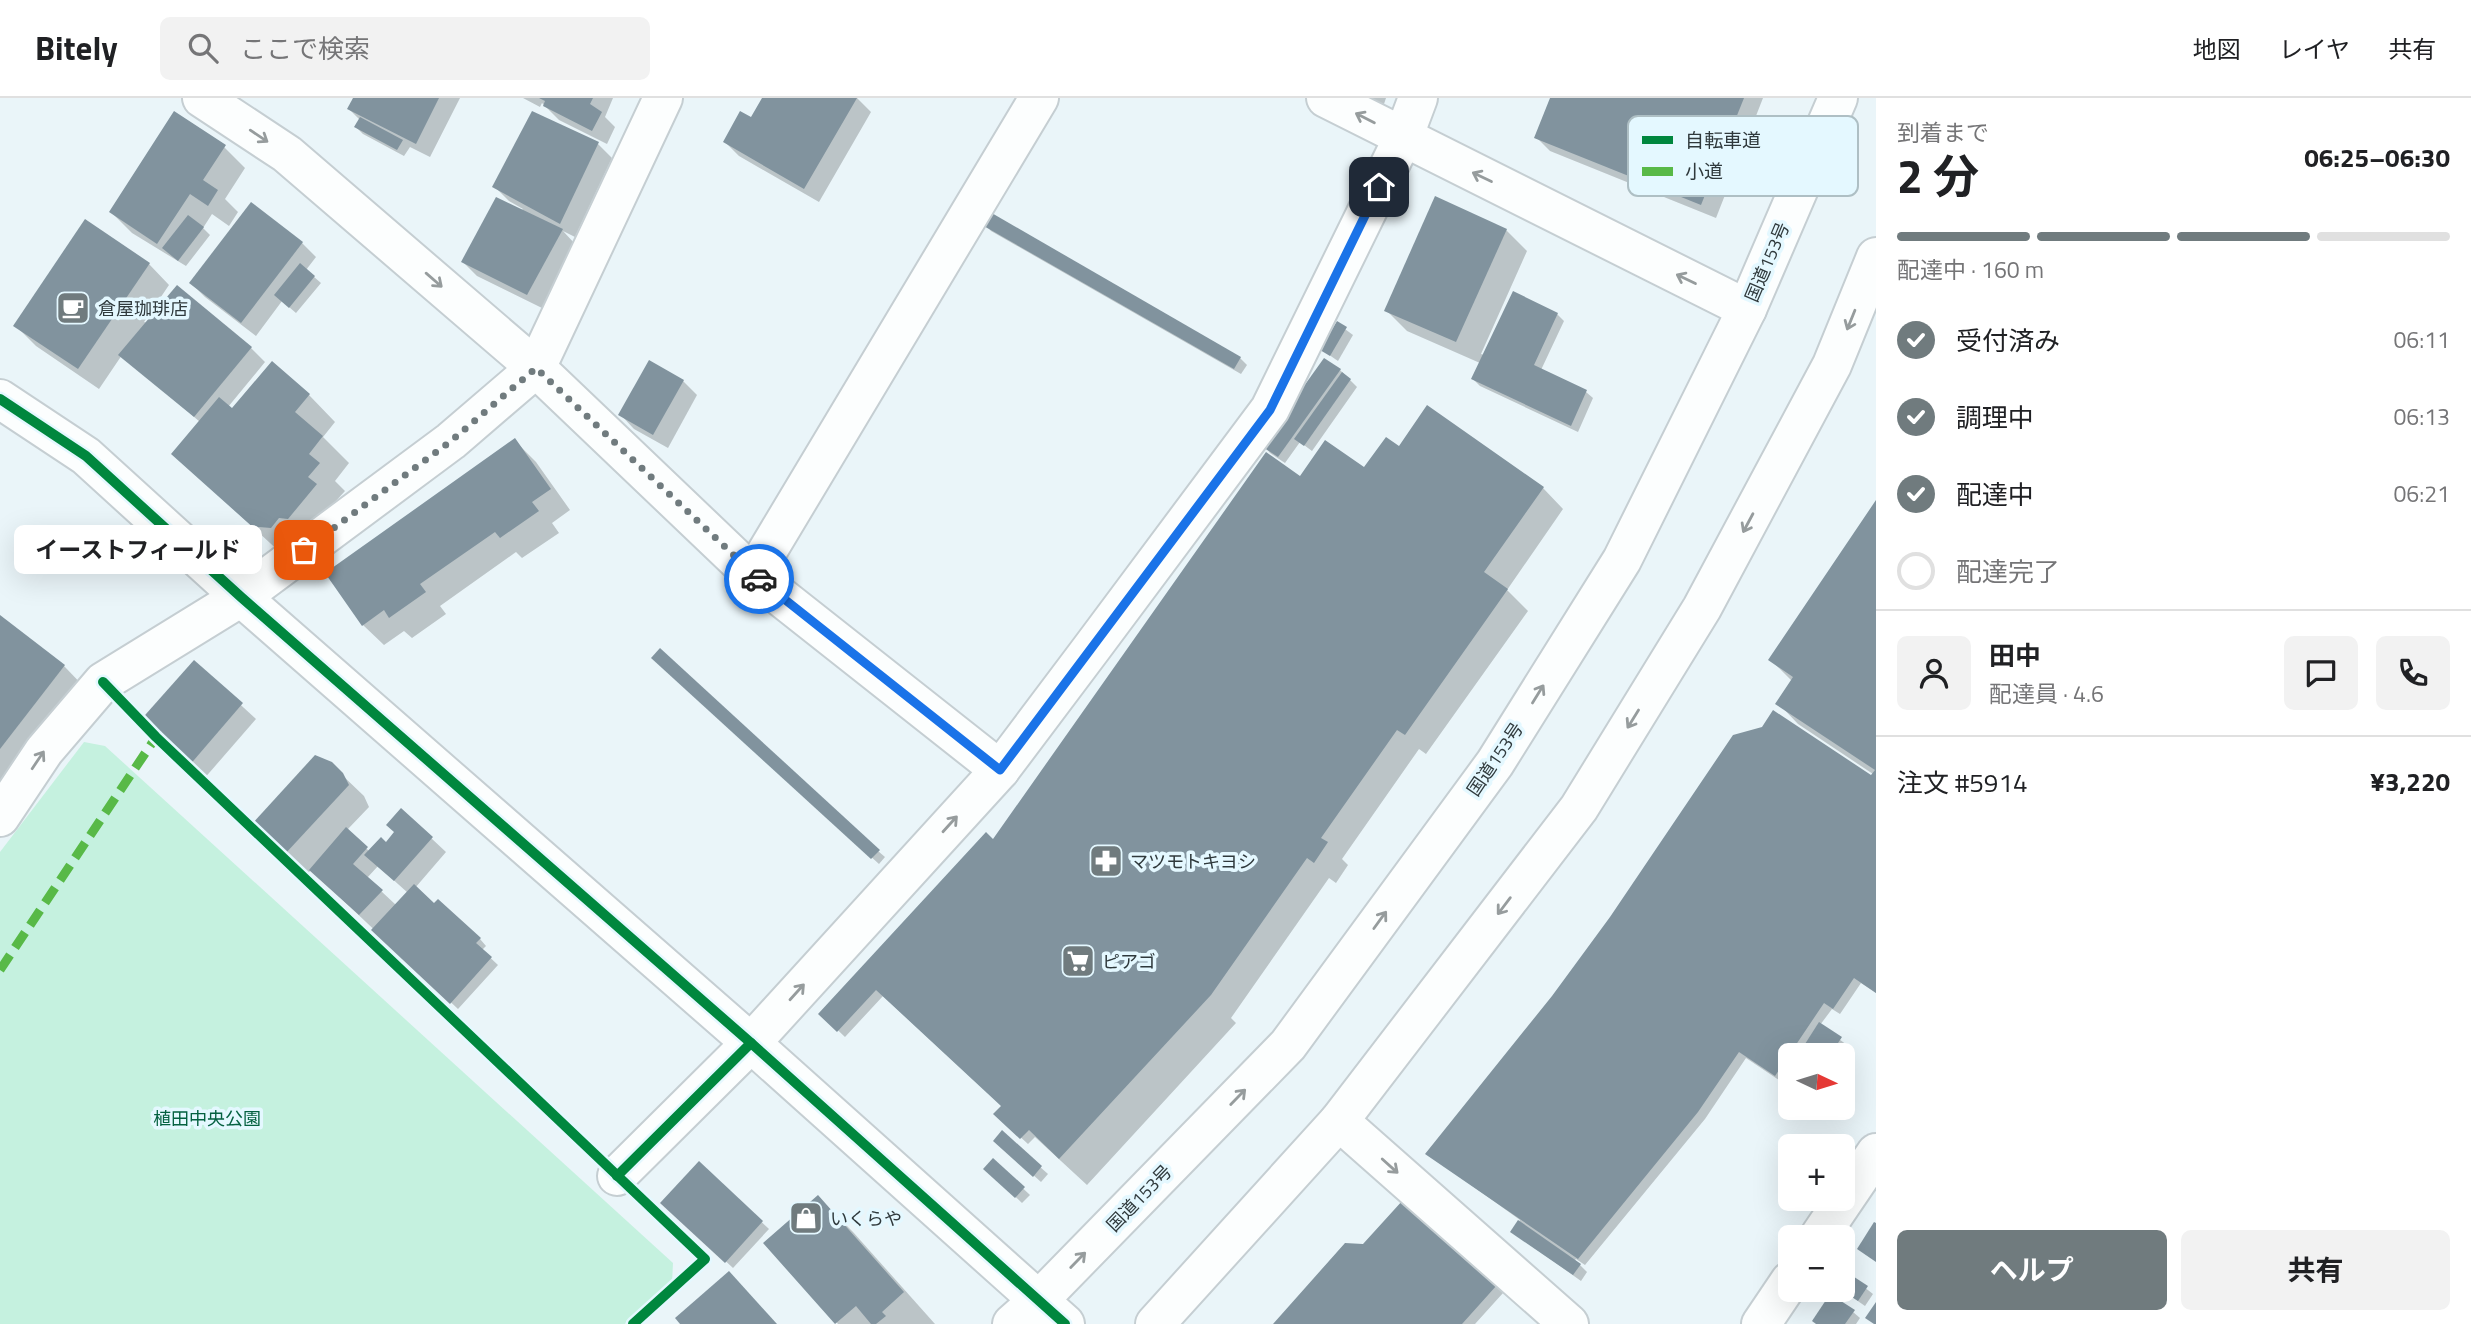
<!DOCTYPE html>
<html lang="ja">
<meta charset="utf-8">
<style>
:root{--surface:#fff;--page:#f2f2f2;--text:#202124;--muted:#757577;--line:#e0e0e0;--accent:#707b7e}
body{margin:0;font-family:"Titillium Web","Noto Sans JP",sans-serif;background:var(--page);color:var(--text);height:100vh;display:flex;flex-direction:column;font-size:26px;white-space:nowrap}
*{box-sizing:border-box;margin:0}
p{font-size:23px;color:var(--muted)}
.icon{flex:none;width:38px;height:38px;fill:none;stroke:currentColor;stroke-width:2;stroke-linecap:round;stroke-linejoin:round}
.map{position:relative;flex:1;overflow:hidden}
.details{display:flex;flex-direction:column;background:var(--surface);width:595px}
.details>*{flex:none}
.needle{width:46px;rotate:94deg}
.tools{position:absolute;left:1778px;top:945px;display:grid;gap:14px}
.tools a{display:grid;place-items:center;width:77px;height:77px;border-radius:10px;background:var(--surface);box-shadow:0 7px 28px #0002;font-size:35px}
.pin{position:absolute;display:grid;place-items:center;width:60px;height:60px;color:#fff;margin:-30px;border-radius:14px;box-shadow:0 4px 10px #0006}
.courier{position:absolute;display:grid;place-items:center;width:70px;height:70px;margin:-35px;border:5px solid #1a73e8;border-radius:50%;background:#fff;color:#222;box-shadow:0 2px 9px #0007}
.bubble{position:absolute;height:49px;border-radius:10px;background:var(--surface);box-shadow:0 7px 28px #0002;font-size:23px;font-weight:700;line-height:49px;text-align:center}
.overview em{font-style:normal;font-weight:700}
.overview div{display:flex;flex-direction:column-reverse}
.overview{display:flex;align-items:center;justify-content:space-between;height:119px;padding:0 21px}
h1{font-size:46px;font-weight:700;line-height:52px}
.bar{display:grid;grid-template-columns:repeat(4,1fr);gap:10px 7px;align-content:center;height:84px;padding:0 21px}
.bar i{height:9px;border-radius:5px;background:var(--line)}
.bar .active{background:var(--accent)}
.bar p{grid-column:span 4}
.line{display:flex;align-items:center;gap:18px;padding:0 21px;border-top:2px solid var(--line)}
.line div{flex:1}
.round{display:grid;place-items:center;flex:none;width:74px;height:74px;border-radius:10px;background:var(--page)}
ol{padding:0 21px;list-style:none}
li{display:flex;align-items:center;gap:21px;height:77px}
li p{margin-inline-start:auto}
li .icon{padding:7px;border-radius:50%;background:var(--accent);color:#fff;stroke-width:4}
li:last-child{color:var(--muted)}
li i{width:38px;height:38px;border:4px solid var(--line);border-radius:50%}
.button{display:flex;gap:14px;margin-top:auto;padding:14px 21px}
.button a{flex:1;height:80px;border-radius:10px;background:var(--accent);color:#fff;font-size:28px;font-weight:700;line-height:80px;text-align:center}
.button a+a{background:var(--page);color:var(--text)}
header{display:flex;align-items:center;gap:42px;box-sizing:border-box;height:98px;padding:0 35px;background:var(--surface);border-bottom:2px solid var(--line)}
header strong{font-size:33px}
nav{display:flex;gap:38px;margin-inline-start:auto;font-size:24px}
.search{width:490px;height:63px;background:var(--page);display:flex;align-items:center;gap:18px;box-sizing:border-box;padding:0 24px;border-radius:10px;color:var(--muted);font-size:26px}
main{display:flex;flex:1;min-height:0}
.map>svg:first-child{display:block}
.green{fill:#c5f1df}
.shadow{fill:#0003;fill-rule:evenodd}
.building{fill:#81939e}
.lines{fill:none;stroke-linecap:round;stroke-linejoin:round}
.street-casing{stroke:#c5ced2;stroke-width:42}
.secondary-casing{stroke:#c5ced2;stroke-width:42}
.highway-casing{stroke:#c5ced2;stroke-width:42}
.street{stroke:#fcfefe;stroke-width:38}
.secondary{stroke:#fcfefe;stroke-width:38}
.highway{stroke:#fcfefe;stroke-width:38}
.quiet{stroke:#58b947;stroke-width:9;stroke-dasharray:18 9;stroke-linecap:butt}
.cycleway-casing{stroke:#e4f8ff;stroke-width:15}
.cycleway{stroke:#00873e;stroke-width:10}
.oneway{stroke:#969c9d}
.done{stroke:#707b7e;stroke-width:7;stroke-dasharray:0 12.6}
.route{stroke:#1a73e8;stroke-width:9}
.labels{text-anchor:middle;dominant-baseline:central;stroke-width:7;stroke-linejoin:round;paint-order:stroke}
.street-label{font-size:18px;fill:#2f393c;stroke:#e4f8ff}
.poi-label{font-size:18px;fill:#2f393c;stroke:#e4f8ff;text-anchor:start}
.park-label{font-size:18px;fill:#056141;stroke:#e4f8ff}
.key{fill:#e4f8ff;stroke:#aebfc4;stroke-width:2}
.key-label{font-size:19px;fill:#2f393c}
</style>
<header>
<strong>Bitely</strong>
<div class="search"><svg class="icon" aria-label="search" viewBox="0 0 24 24"><circle cx="10" cy="10" r="6"/><path d="M15 15l6 6"/></svg>ここで検索</div>
<nav><a>地図</a><a>レイヤ</a><a>共有</a></nav>
</header>
<main>
<div class="map">
<svg width="1876" height="1226" viewBox="0 0 1876 1226">
<rect width="100%" height="100%" fill="#eaf5f9"/>
<polygon class="green" points="84,644 105,648 673,1165 672,1185 625,1226 0,1226 0,754"/>
<g class="shadow">
<polygon points="355,0 460,0 430,59 410,49 404,58 363,36 356,29 360,22 349,11"/>
<polygon points="523,0 613,0 605,19 615,29 607,46 559,22 542,5 540,9"/>
<polygon points="764,0 857,0 871,14 819,104 739,58 725,44 752,22"/>
<polygon points="1339,0 1386,0 1381,15"/>
<polygon points="1552,0 1763,0 1716,120 1550,53 1536,39"/>
<polygon points="598,46 612,60 575,139 563,133 576,147 542,210 477,178 463,164 523,111 509,103 494,88"/>
<polygon points="224,49 245,70 225,101 238,114 229,128 212,116 203,130 210,137 186,168 132,135 111,114"/>
<polygon points="252,107 302,145 316,159 306,172 321,185 296,215 282,203 256,238 205,199 191,185"/>
<polygon points="985,126 1240,260 1247,267 1241,276 991,133"/>
<polygon points="1506,132 1527,153 1481,256 1484,257 1557,216 1564,223 1541,272 1586,294 1593,300 1578,334 1480,288 1473,281 1480,265 1407,233 1386,212"/>
<polygon points="149,166 169,187 144,224 251,250 265,264 228,309 232,313 309,297 335,324 323,339 349,365 335,383 345,393 334,405 342,413 283,457 174,356 200,324 122,257 99,291 36,248 15,227"/>
<polygon points="1338,226 1353,237 1338,263 1322,252"/>
<polygon points="1340,272 1357,289 1312,353 1300,344 1285,365 1270,355 1264,348"/>
<polygon points="683,283 697,297 668,350 634,331 620,316"/>
<polygon points="515,343 536,364 570,412 552,425 559,435 522,460 516,454 440,508 446,516 412,540 404,533 384,547 363,527"/>
<polygon points="1399,350 1543,390 1563,411 1507,492 1528,513 1426,656 1419,651 1342,761 1348,767 1336,785 1329,780 1231,920 1236,925 1087,1087 1035,1039 1028,1046 1003,1023 1003,1009 883,898 845,939 821,916 995,743 1300,380 1365,372"/>
<polygon points="1876,405 1876,895 1861,885 1840,916 1832,911 1820,927 1847,947 1841,957 1790,957 1790,979 1787,976 1782,984 1746,960 1705,1021 1585,1167 1576,1161 1575,1162 1587,1174 1581,1183 1512,1134 1520,1122 1428,1056 1871,679 1873,676 1798,626 1778,605 1792,583 1771,562"/>
<polygon points="0,519 64,568 90,595 0,703"/>
<polygon points="194,564 256,621 203,682 155,639"/>
<polygon points="660,566 878,753 885,759 879,766"/>
<path d="M342,677L364,698L369,709L347,732L370,754L386,746L396,735L401,712L446,754L415,790L434,808L480,841L486,848L482,852L498,867L458,911L311,772L307,776L275,746ZM378,768L408,795L396,807L367,780Z"/>
<polygon points="1002,1035 1048,1076 1041,1084 1002,1049"/>
<polygon points="993,1062 1030,1097 1022,1105 986,1071"/>
<polygon points="699,1066 769,1131 733,1170 663,1105"/>
<polygon points="818,1099 853,1134 935,1226 838,1226 766,1145"/>
<polygon points="1403,1105 1503,1195 1475,1226 1275,1226 1364,1148"/>
<polygon points="1846,1175 1873,1196 1865,1208 1842,1192 1843,1179"/>
<polygon points="1853,1214 1860,1220 1856,1226 1817,1226"/>
</g>
<g class="building">
<polygon points="353,0 439,0 416,46 347,11"/>
<polygon points="539,0 593,0 590,6 602,14 592,33 543,8 545,3"/>
<polygon points="762,0 857,0 804,91 723,44 740,13 751,19"/>
<polygon points="1550,0 1744,0 1701,107 1534,40"/>
<polygon points="174,13 226,47 203,82 218,92 208,108 190,96 157,146 109,114"/>
<polygon points="532,13 599,44 560,126 492,89"/>
<polygon points="360,19 403,42 397,52 354,29"/>
<polygon points="1435,98 1507,131 1456,244 1384,213"/>
<polygon points="496,99 563,131 527,197 461,164"/>
<polygon points="251,104 303,144 241,225 189,185"/>
<polygon points="990,114 1241,259 1234,271 982,127"/>
<polygon points="188,117 204,129 178,163 162,150"/>
<polygon points="85,121 150,165 78,271 13,228"/>
<polygon points="300,165 315,178 289,210 274,197"/>
<polygon points="177,187 252,249 194,319 118,257"/>
<polygon points="1513,193 1558,215 1534,267 1587,292 1571,328 1471,281"/>
<polygon points="1337,223 1347,229 1330,258 1320,252"/>
<polygon points="1324,260 1341,271 1278,359 1261,348"/>
<polygon points="649,262 684,282 653,337 618,317"/>
<polygon points="272,263 310,296 295,314 323,338 309,356 320,365 308,379 317,386 288,421 279,420 271,430 259,429 256,432 171,356 219,299 232,310"/>
<polygon points="1342,274 1351,281 1304,348 1294,341"/>
<polygon points="1427,307 1544,389 1484,474 1508,491 1405,637 1397,632 1321,740 1328,744 1314,765 1307,760 1211,897 1059,1061 1029,1032 1020,1041 993,1016 1001,1008 876,892 837,934 818,916 986,734 993,741 1266,354 1300,378 1325,342 1364,369 1386,339 1399,348"/>
<polygon points="515,340 551,391 532,404 539,413 500,440 495,434 420,486 426,494 389,520 384,512 362,528 325,475"/>
<polygon points="1876,402 1876,895 1854,880 1833,911 1824,905 1775,978 1739,954 1698,1014 1578,1161 1425,1056 1552,898 1610,819 1733,637 1762,629 1773,612 1871,677 1875,672 1775,606 1793,579 1768,562"/>
<polygon points="0,517 65,567 0,651"/>
<polygon points="660,550 880,752 871,761 651,560"/>
<polygon points="194,562 243,605 188,669 138,625"/>
<polygon points="315,657 332,664 343,675 349,687 285,756 252,726"/>
<polygon points="401,710 433,739 394,783 364,757 381,739 386,744 394,734 386,727"/>
<polygon points="346,729 368,749 353,766 383,792 359,817 309,772"/>
<polygon points="414,786 434,805 438,801 481,840 476,845 492,859 450,906 371,832"/>
<polygon points="1819,924 1842,939 1830,957 1798,957"/>
<polygon points="1002,1032 1042,1068 1033,1079 993,1043"/>
<polygon points="993,1060 1025,1089 1015,1100 983,1071"/>
<polygon points="699,1063 763,1123 725,1165 660,1105"/>
<polygon points="818,1097 904,1194 882,1214 886,1218 876,1226 871,1226 856,1208 835,1226 763,1145"/>
<polygon points="1403,1102 1497,1187 1462,1226 1273,1226 1345,1145 1363,1146"/>
<polygon points="1518,1122 1581,1166 1573,1177 1510,1134"/>
<polygon points="1874,1124 1876,1125 1876,1164 1857,1151"/>
<polygon points="729,1173 777,1226 680,1226 675,1220"/>
<polygon points="1845,1173 1868,1188 1858,1203 1843,1193 1843,1176"/>
<polygon points="1830,1196 1855,1212 1845,1226 1816,1226 1812,1223"/>
<polygon points="1876,1204 1876,1226 1874,1226 1865,1220"/>
</g>
<g class="lines">
<defs>
<g id="street">
<polyline points="202,0 287,56 536,270 753,477 1000,672"/>
<polyline points="1326,0 1747,211"/>
<polyline points="753,477 1039,0"/>
<polyline points="0,719 44,653 103,584 241,499 451,343 536,270 663,0"/>
<polyline points="1339,1023 1569,1226"/>
<polyline points="617,1078 751,945 1000,672 1091,551 1270,311 1403,40 1418,0"/>
<polyline points="1819,1139 1876,1055"/>
<polyline points="1761,1226 1790,1183"/>
</g>
<polyline id="secondary" points="0,301 86,358 241,499 751,945 1065,1226"/>
<g id="highway">
<polyline points="1012,1226 1040,1201 1288,947 1495,665 1622,462 1747,211 1838,0"/>
<polyline points="1155,1226 1339,1023 1579,710 1702,510 1832,267 1876,159"/>
</g>
</defs>
<use href="#street" class="street-casing"/>
<use href="#secondary" class="secondary-casing"/>
<use href="#highway" class="highway-casing"/>
<use href="#street" class="street"/>
<use href="#secondary" class="secondary"/>
<use href="#highway" class="highway"/>
<polyline class="quiet" points="0,872 156,639"/>
<defs>
<g id="cycleway">
<polyline points="0,301 86,358 241,499 751,945 1065,1226"/>
<polyline points="103,584 156,639 705,1161 633,1226"/>
<polyline points="617,1078 751,945"/>
</g>
</defs>
<use href="#cycleway" class="cycleway-casing"/>
<use href="#cycleway" class="cycleway"/>
</g>
<defs><path id="oneway-shaft" d="M-6 0H5M1.5-3L5.5 0L1.5 3" fill="none" stroke-width="1.6" stroke-linecap="round" stroke-linejoin="round" transform="scale(1.75)"/></defs>
<g class="oneway">
<use href="#oneway-shaft" transform="translate(1365 20) rotate(-153)"/>
<use href="#oneway-shaft" transform="translate(259 38) rotate(34)"/>
<use href="#oneway-shaft" transform="translate(1482 79) rotate(-154)"/>
<use href="#oneway-shaft" transform="translate(1686 181) rotate(-154)"/>
<use href="#oneway-shaft" transform="translate(434 182) rotate(41)"/>
<use href="#oneway-shaft" transform="translate(1851 222) rotate(112)"/>
<use href="#oneway-shaft" transform="translate(1748 425) rotate(118)"/>
<use href="#oneway-shaft" transform="translate(1538 596) rotate(-58)"/>
<use href="#oneway-shaft" transform="translate(1633 621) rotate(122)"/>
<use href="#oneway-shaft" transform="translate(38 662) rotate(-56)"/>
<use href="#oneway-shaft" transform="translate(950 726) rotate(-48)"/>
<use href="#oneway-shaft" transform="translate(1504 808) rotate(127)"/>
<use href="#oneway-shaft" transform="translate(1380 822) rotate(-54)"/>
<use href="#oneway-shaft" transform="translate(797 894) rotate(-48)"/>
<use href="#oneway-shaft" transform="translate(1238 999) rotate(-46)"/>
<use href="#oneway-shaft" transform="translate(1390 1068) rotate(42)"/>
<use href="#oneway-shaft" transform="translate(1078 1162) rotate(-46)"/>
</g>
<g class="lines">
<polyline class="done" points="304,452 451,343 536,270 759,481"/>
<polyline class="route" points="759,481 1000,672 1270,312 1379,89"/>
</g>
<defs>
<symbol id="cafe-square" viewBox="-11 -11 22 22"><rect x="-9" y="-9" width="18" height="18" rx="4" fill="#707b7e" stroke="#e4f8ff"/><path d="M-5.5-4.5H6V0H3Q3 3.5 0 3.5H-2.5Q-5.5 3.5-5.5 0ZM3-3.2v2h1.7v-2ZM-6 4.5H4V6H-6Z" fill="#fff"/></symbol>
<symbol id="pharmacy-square" viewBox="-11 -11 22 22"><rect x="-9" y="-9" width="18" height="18" rx="4" fill="#707b7e" stroke="#e4f8ff"/><path d="M-2-6h4v4h4v4h-4v4h-4v-4h-4v-4h4Z" fill="#fff"/></symbol>
<symbol id="supermarket-square" viewBox="-11 -11 22 22"><rect x="-9" y="-9" width="18" height="18" rx="4" fill="#707b7e" stroke="#e4f8ff"/><path d="M-6-5.5h2.5l.6 2H6L4.5 2H-2.5L-4.4-4H-6ZM-1.5 3.2a1.3 1.3 0 1 0 .1 0ZM3 3.2a1.3 1.3 0 1 0 .1 0Z" fill="#fff"/></symbol>
<symbol id="shop-square" viewBox="-11 -11 22 22"><rect x="-9" y="-9" width="18" height="18" rx="4" fill="#707b7e" stroke="#e4f8ff"/><path d="M-5-2.5h2.3a2.7 3.5 0 0 1 5.4 0H5L5.5 6h-11ZM-1.5-2.5h3a1.5 2.3 0 0 0-3 0Z" fill="#fff"/></symbol>
</defs>
<g fill-rule="evenodd">
<use href="#cafe-square" x="54" y="191" width="38" height="38"/>
<use href="#pharmacy-square" x="1087" y="744" width="38" height="38"/>
<use href="#supermarket-square" x="1059" y="844" width="38" height="38"/>
<use href="#shop-square" x="787" y="1101" width="38" height="38"/>
</g>
<g class="labels">
<g class="street-label">
<text transform="translate(1767 164) rotate(-67)">国道153号</text>
<text transform="translate(1495 661) rotate(-56)">国道153号</text>
<text transform="translate(1139 1100) rotate(-46)">国道153号</text>
</g>
<g class="poi-label">
<text x="98" y="210">倉屋珈琲店</text>
<text x="1130" y="763">マツモトキヨシ</text>
<text x="1102" y="863">ピアゴ</text>
<text x="830" y="1120">いくらや</text>
</g>
<g class="park-label">
<text x="207" y="1020">植田中央公園</text>
</g>
</g>
<rect x="1628" y="18" width="230" height="80" rx="10" class="key"/>
<rect x="1642" y="38" width="31" height="8" fill="#00873e"/>
<rect x="1642" y="69" width="31" height="9" fill="#58b947"/>
<g class="key-label">
<text x="1685" y="49">自転車道</text>
<text x="1685" y="80">小道</text>
</g>
</svg>
<div class="tools">
<a><svg class="needle" viewBox="-14 -14 28 28"><path d="M0-13l5 13h-10z" fill="#e53935"/><path d="M0 13l5-13h-10z" fill="#757577"/></svg></a>
<a>+</a>
<a>−</a>
</div>
<div class="pin" style="left:304px;top:452px;background:#ea580c"><svg class="icon" aria-label="bag" viewBox="0 0 24 24"><path d="M5 8h14l-1 12H6zM9 8a3 3 0 0 1 6 0"/></svg></div>
<div class="pin" style="left:1379px;top:89px;background:#1f2937"><svg class="icon" aria-label="home" viewBox="0 0 24 24"><path d="M3 11l9-7 9 7M6 9v11h12V9"/></svg></div>
<div class="courier" style="left:759px;top:481px"><svg class="icon" aria-label="car" viewBox="0 0 24 24"><path d="M5 17H2v-5l4-1 3-4h7l3 4 3 1v5h-3M9 17h6M6 11h13"/><circle cx="7" cy="17" r="2"/><circle cx="17" cy="17" r="2"/></svg></div>
<div class="bubble" style="left:14px;top:427px;width:248px">イーストフィールド</div>
</div>
<section class="details">
<div class="overview"><div><h1>2 分</h1><p>到着まで</p></div><em>06:25–06:30</em></div>
<div class="bar"><i class="active"></i><i class="active"></i><i class="active"></i><i></i><p>配達中 · 160 m</p></div>
<ol>
<li><svg class="icon" aria-label="check" viewBox="0 0 24 24"><path d="M5 12l5 5 9-10"/></svg>受付済み<p>06:11</p></li>
<li><svg class="icon" aria-label="check" viewBox="0 0 24 24"><path d="M5 12l5 5 9-10"/></svg>調理中<p>06:13</p></li>
<li><svg class="icon" aria-label="check" viewBox="0 0 24 24"><path d="M5 12l5 5 9-10"/></svg>配達中<p>06:21</p></li>
<li><i></i>配達完了</li>
</ol>
<div class="line" style="height:126px"><a class="round"><svg class="icon" aria-label="person" viewBox="0 0 24 24"><circle cx="12" cy="8" r="4"/><path d="M4 21q1-7 8-7t8 7"/></svg></a><div><b>田中</b><p>配達員 · 4.6</p></div><a class="round"><svg class="icon" aria-label="chat" viewBox="0 0 24 24"><path d="M4 5h16v11H9l-5 4z"/></svg></a><a class="round"><svg class="icon" aria-label="phone" viewBox="0 0 24 24"><path d="M5 4h4l2 5-3 2q2 4 5 5l2-3 5 2v4C11 20 4 13 5 4z"/></svg></a></div>
<div class="line" style="height:91px"><div>注文 #5914</div><b>¥3,220</b></div>
<div class="button"><a>ヘルプ</a><a>共有</a></div>
</section>
</main>
